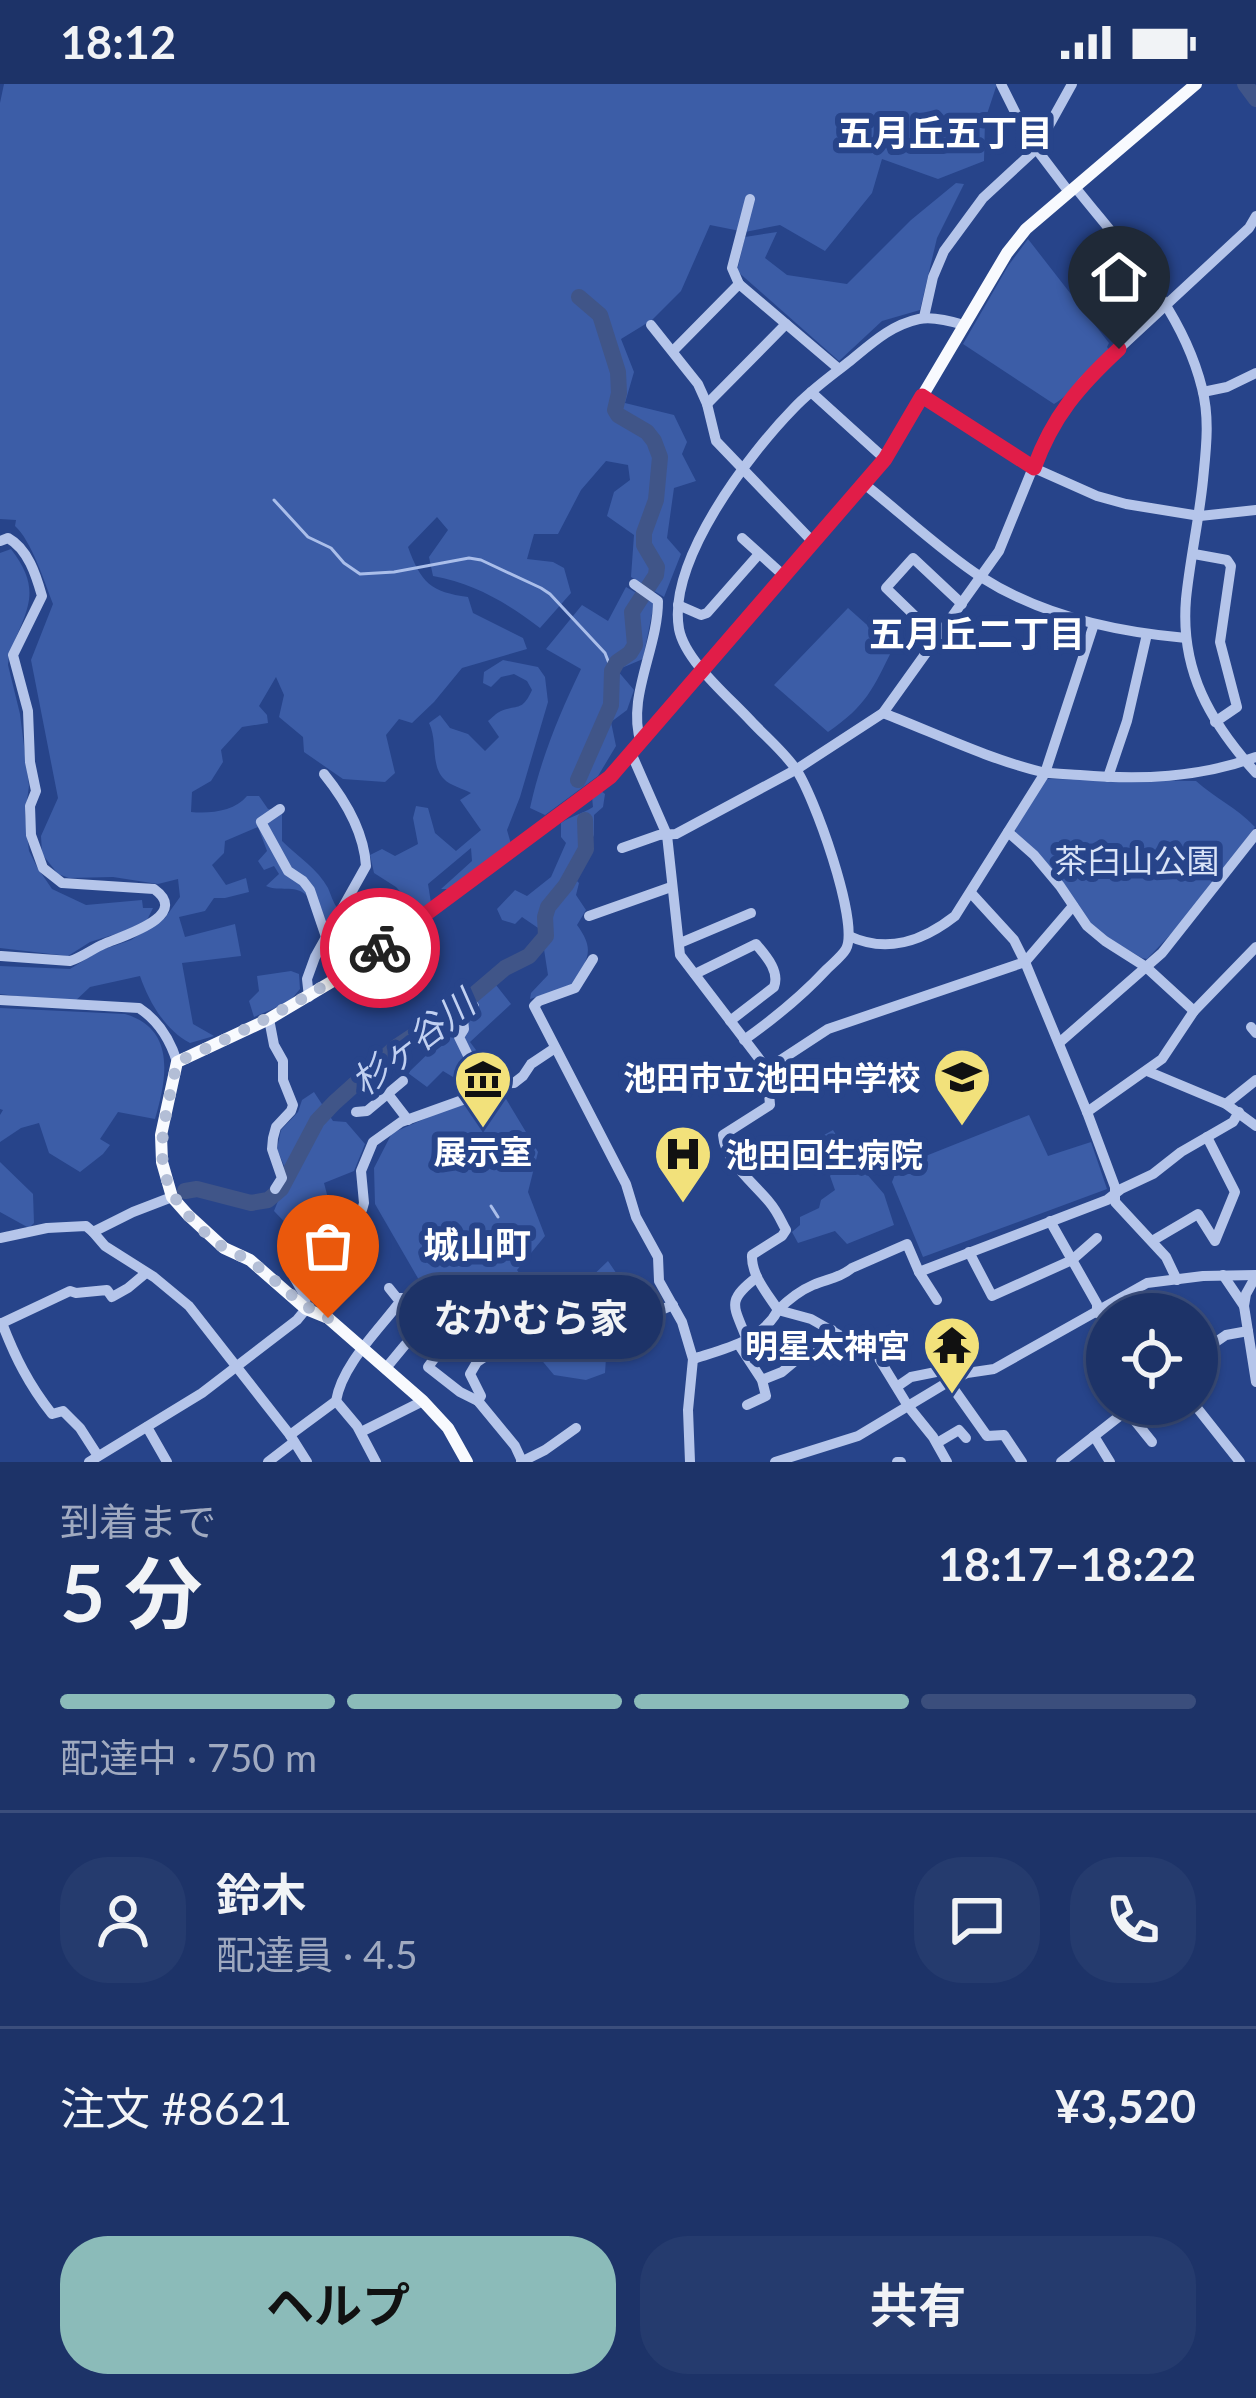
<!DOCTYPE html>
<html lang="ja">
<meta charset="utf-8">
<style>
:root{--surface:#1d3368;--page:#253b6e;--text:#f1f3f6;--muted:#a0aac0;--line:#3b4e7c;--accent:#8bbbb9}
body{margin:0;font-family:Lato,"Noto Sans JP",sans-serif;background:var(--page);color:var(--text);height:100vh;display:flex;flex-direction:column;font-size:45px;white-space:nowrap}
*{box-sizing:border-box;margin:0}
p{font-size:39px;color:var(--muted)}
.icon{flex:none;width:66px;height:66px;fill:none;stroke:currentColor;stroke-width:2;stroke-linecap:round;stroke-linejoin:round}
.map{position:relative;height:1378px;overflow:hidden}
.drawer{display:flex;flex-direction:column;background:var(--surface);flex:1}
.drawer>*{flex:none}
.buttons{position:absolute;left:1086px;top:1209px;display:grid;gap:24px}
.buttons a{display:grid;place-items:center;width:132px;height:132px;border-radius:50%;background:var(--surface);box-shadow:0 3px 9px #0004,0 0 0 3px var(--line);font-size:60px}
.pin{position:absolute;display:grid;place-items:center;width:102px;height:102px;color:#fff;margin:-123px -51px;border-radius:50% 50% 50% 0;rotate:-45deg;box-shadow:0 0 12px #0007}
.pin .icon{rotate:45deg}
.courier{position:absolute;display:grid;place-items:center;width:120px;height:120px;margin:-60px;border:9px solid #e11d48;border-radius:50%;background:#fff;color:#222;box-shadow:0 3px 15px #0007}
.bubble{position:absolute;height:84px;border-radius:42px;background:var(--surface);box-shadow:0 3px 9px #0004,0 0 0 3px var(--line);font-size:39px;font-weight:700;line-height:84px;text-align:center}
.overview em{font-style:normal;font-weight:700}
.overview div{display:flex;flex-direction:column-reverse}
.overview{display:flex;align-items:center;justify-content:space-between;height:204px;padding:0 60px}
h1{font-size:78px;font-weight:700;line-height:90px}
.bar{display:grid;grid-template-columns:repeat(4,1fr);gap:18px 12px;align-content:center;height:144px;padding:0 60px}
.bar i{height:15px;border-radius:9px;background:var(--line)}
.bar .on{background:var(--accent)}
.bar p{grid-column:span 4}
.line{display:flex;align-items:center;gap:30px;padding:0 60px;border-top:3px solid var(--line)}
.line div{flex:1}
.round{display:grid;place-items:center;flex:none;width:126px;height:126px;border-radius:48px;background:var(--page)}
.cta{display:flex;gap:24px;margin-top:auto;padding:24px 60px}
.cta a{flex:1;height:138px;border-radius:48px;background:var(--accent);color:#111;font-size:48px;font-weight:700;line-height:138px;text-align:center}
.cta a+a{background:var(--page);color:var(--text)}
.status{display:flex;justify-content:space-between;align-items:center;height:84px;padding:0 60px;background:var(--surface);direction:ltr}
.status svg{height:33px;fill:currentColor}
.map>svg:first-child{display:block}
.green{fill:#3c5da7}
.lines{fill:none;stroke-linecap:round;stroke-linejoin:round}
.stream{stroke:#aabeea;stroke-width:3}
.river{stroke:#405588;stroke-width:16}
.minor{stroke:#b5c5ea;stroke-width:10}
.major{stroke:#f8fafe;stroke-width:12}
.done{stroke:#b3bed6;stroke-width:12;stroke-dasharray:0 21.6}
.route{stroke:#e11d48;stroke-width:15}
.labels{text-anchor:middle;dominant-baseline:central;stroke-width:12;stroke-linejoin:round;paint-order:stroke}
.park-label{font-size:33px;fill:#d9e3f7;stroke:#27448a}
.poi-label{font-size:33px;font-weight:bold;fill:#fff;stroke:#27448a;text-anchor:end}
.neighbourhood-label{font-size:36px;font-weight:bold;fill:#fff;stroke:#27448a}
.water-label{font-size:36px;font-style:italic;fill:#c1d0f1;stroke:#27448a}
</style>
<div class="status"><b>18:12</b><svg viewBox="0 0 49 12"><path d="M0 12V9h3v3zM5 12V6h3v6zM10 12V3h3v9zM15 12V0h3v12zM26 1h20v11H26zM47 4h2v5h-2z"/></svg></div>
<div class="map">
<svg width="1256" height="1378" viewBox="0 0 1256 1378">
<rect width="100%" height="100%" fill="#27448a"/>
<g class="green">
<path d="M4,0H997L985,36L984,77L938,95L882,75L872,109L825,167L780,141L745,148L710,141L681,207L652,236L621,255L634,288L625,319L674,331L687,358L682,370L696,397L674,404L667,454L681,470L664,513L631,493L634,451L607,432L614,408L630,396L628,381L606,377L581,406L558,450H534L527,475L553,478L564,484L571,509L540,544C506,518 475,500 433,492L429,473L448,446L437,433L408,463C421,499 431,508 468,513L473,529L523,554L527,565L462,584L434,618L412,639L399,635L386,651L395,689L385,698L343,695L304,668L303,653L279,633L284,611L276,593L259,622L267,631L268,639L242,643L221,666L223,678L211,697L192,708L191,728C210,730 235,727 247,712H259L268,725L282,727V757C297,772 318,785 328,804C331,811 333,818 337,824L329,842C318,833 315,818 305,810C294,801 280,808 266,802L279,790L274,782L264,786L258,777L267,767L258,743L225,757L224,769L212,781L226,801L246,794L249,808L225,814H214L205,827L179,833L185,853L235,840L241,872L182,879L193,940L214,952L190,959C165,946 149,918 140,892L90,903L73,919L0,910V882L70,885L99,867L131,856L165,834L180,813L178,795L158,800L113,793L69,794L58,790L42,770L41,752L58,714L31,576L53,520C45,499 31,456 15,442L16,436L0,435V19Z"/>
<polygon points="956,99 964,100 937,154 920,226 882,237 839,277 737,187 745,153 777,148 765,174 787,191 847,200 911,136"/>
<path d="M1028,155L1109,259L1107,263L1111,268C1096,281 1069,312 1054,320L963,260L1008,182Z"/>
<path d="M11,465C44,508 26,526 9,571L8,581L20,630L29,702L25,731L29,767L37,783L52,805L86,821L142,816L143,824H153L147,836L122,848L90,858L68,872L0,864V469Z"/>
<path d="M626,503L654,519L643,575L617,586L634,606L627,626L611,638L616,662L598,692L545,731L530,724C541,674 559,631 581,585L546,565L582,521L608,537Z"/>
<path d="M848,524L893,564C873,605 866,622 828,648L774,601Z"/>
<path d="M503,576L538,583L545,593L548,618L520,713L507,746L511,760L450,805H441L472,777L471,764L428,800L431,819L421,828L404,825L406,814L396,803L374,789L370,771L382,765L395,772L418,760L413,734L416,722L428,724L435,749L456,767L481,746L460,716L471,709C464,705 449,701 444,695C430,681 438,657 429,639L440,631L450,644L468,650L485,667L499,653L488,637C492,634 496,629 501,627C518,620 522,628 532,606L527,597L514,590L501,593L491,603L483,599L484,588Z"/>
<path d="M1046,695L1196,697C1216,715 1235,722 1255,743L1189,831L1147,875L1142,874L1108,854L1090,839L1016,750L1015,745Z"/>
<path d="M600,706L605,710L603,723L594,731V751L574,794L579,799L576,811L586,826L577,841C597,868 586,876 572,902L530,915L531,909L548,891L541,846L522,833L515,840L502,836L497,825L515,806L527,812L551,793L566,759L561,753V739C571,732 582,730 593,723L592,713Z"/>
<polygon points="291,887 299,890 300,905 289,918 254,933 249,917 259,907 257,892"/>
<polygon points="496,901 511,920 470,958 482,974 470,996 458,996 443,987 427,1003 408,989 440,958 453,933"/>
<path d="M0,924L125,930C176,945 167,994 155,1035L118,1028L100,1055L110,1061L103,1070L80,1088L49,1069L39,1039L21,1044L0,1058V1031L3,1026L0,1025Z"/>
<polygon points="314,1008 333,1037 346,1038 365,1060 354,1087 324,1099 333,1133 323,1143 296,1150 274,1127 282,1107 285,1084 277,1065 281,1046 298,1028 302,1016"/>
<path d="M503,1010L538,1068L528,1108L545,1152L517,1186L535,1212L519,1226L491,1201C479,1205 455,1218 443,1214C434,1211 428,1200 419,1196L375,1120L374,1084L392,1049L475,1013Z"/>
<polygon points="1029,1031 1048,1072 1091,1058 1107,1105 923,1173 892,1098 898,1083"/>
<polygon points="833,1046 845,1065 884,1110 894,1141 847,1160 835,1147 798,1159 792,1148 800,1141 800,1133 819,1124 821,1116 835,1106 830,1092 834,1085 830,1074 802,1089 792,1069"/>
<polygon points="0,1078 33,1110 34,1139 29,1144 0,1128"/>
<path d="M608,1177L649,1237L622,1252L619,1266L606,1274L605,1289L586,1296L554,1291L539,1273L541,1260L563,1254L583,1239L591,1243L603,1235C603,1221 599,1205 586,1198Z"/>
</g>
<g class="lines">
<g class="stream">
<polyline points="274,416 308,453 331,464 344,479 360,490 394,488 469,474 481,476 541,504 550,510 605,569 612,587"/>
<polyline points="491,1122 498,1133"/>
</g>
<g class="river">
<polyline points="1245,0 1256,15"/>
<polyline points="578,696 611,621 612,587 617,578 630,569 635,561 632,528 656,491 657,483 644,461 644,449 656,416 660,373 654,357 647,348 618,331 615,326 619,309 618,288 600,231 579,213"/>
<polyline points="185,1107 197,1105 251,1119 268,1116 281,1105 317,1037 334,1019 395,964 471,913 505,884 529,872 546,852 545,833 548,823 566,801 586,765 585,736"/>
</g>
<g class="minor">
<polyline points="1001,0 1028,54 1069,108"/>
<path d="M1075,103C1125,166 1182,224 1202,304C1210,335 1206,365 1203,396C1199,436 1190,475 1186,515C1180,586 1210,638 1256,689"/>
<polyline points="739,200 732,184 750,115"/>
<polyline points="924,233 933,193 944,167 983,114 1036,65 1072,0"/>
<polyline points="651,241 698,300 707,320 716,357 812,457"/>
<polyline points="673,267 739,200 839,285"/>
<polyline points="811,308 885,375"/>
<polyline points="1203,308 1227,303 1256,289"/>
<polyline points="923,312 1034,384 1097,412 1126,420 1200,432 1256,426"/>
<polyline points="707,320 786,240"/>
<path d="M863,399C900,428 942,468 981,493C1042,532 1115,548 1186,554"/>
<polyline points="742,454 783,491"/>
<path d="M0,457L8,454C28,465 36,491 42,512L13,571L28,627L30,678L36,707L30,722L31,751L43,784L62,799L154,805C192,832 122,852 104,860C92,865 83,873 70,877L1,872"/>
<polyline points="1194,470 1227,476 1231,482 1220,558 1237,623 1215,638"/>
<path d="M634,500L658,517C658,565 626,614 641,659"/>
<polyline points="678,521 701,531 707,529 759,470"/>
<polyline points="928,566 914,551 915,532 886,504 913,474 962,520"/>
<path d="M883,629C935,649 988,675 1042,688C1054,690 1067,690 1080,691C1140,696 1199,694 1256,673"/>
<path d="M632,671L667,751L680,871L767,985L770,1021L723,1051C725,1078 754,1099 770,1119C777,1127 781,1137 786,1146L782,1152L752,1171C751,1191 767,1209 778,1226C762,1257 724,1265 693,1275"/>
<polyline points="1108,693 1127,637 1147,550"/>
<polyline points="280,725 261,738 288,787 303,797 310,806 326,853"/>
<polyline points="1008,748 1034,771 1060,802 1087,842 1105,857 1146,883 1194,927"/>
<polyline points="622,764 659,751 676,750 797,685 883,629 999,467 1045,354 1083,298 1249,144 1256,132"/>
<polyline points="971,809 1014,856 1025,878 1087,1028 1115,1103 1115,1118 1166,1173 1177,1196"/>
<polyline points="589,832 671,803"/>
<path d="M849,852C888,870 923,857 955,832L1045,689L1094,540"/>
<polyline points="680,859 751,829"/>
<polyline points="593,875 575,904 539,917 534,922 626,1100 636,1133 658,1173 659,1197 682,1238 693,1275 688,1326 690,1378"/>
<path d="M695,890L756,860C766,872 780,887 774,903L730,937"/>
<path d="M309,913L307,895L315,873L366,782C364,748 345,716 324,690"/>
<path d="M0,916L139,924C159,937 170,955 177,978"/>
<polyline points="474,922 463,935 464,945 459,953 479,994 488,1000"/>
<polyline points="269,935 274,961 283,977 283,996 293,1021 291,1027 276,1043 273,1054 272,1065 282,1094 275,1105"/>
<polyline points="1251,943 1256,949"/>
<path d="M744,956C775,934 801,913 827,885C833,879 842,872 846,865C860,839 813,708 795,684C783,667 765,652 751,637C729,613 685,577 679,545C667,477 749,370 794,324C811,306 831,292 850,277C872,259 891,241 919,235C933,232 951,237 964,241"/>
<polyline points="1059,959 1162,869 1256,750"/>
<polyline points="767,985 828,945 1025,878 1073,822"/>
<polyline points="1147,987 1226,1020 1256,1042"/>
<polyline points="388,1010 408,1036"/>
<polyline points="1226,1020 1256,996"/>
<polyline points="356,1028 367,1027 403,997"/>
<polyline points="1087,1028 1162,975 1194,927 1256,863"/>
<polyline points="335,1137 362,1126 364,1119 361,1087 373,1058 401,1038 468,1014 488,1000 514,999 523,992 531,980 555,964"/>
<polyline points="1050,1137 1097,1220 1097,1229"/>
<polyline points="93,1148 105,1162 154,1193 189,1222 290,1351 307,1378"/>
<polyline points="0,1154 47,1144 86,1142 93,1148 133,1128 172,1113"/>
<polyline points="1152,1157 1198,1130 1215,1157 1235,1108 1207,1053"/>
<polyline points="969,1168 992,1212 1072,1176 1097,1154"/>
<polyline points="919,1188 1107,1116 1121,1105 1153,1090 1181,1068 1233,1038 1239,1028"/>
<polyline points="1223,1191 1244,1222"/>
<polyline points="1256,1192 1246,1210 1244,1222 1256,1298"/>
<polyline points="389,1204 397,1214 407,1214 439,1268 428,1283 460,1308 478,1317"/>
<polyline points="778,1226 811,1235 878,1273 908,1322 933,1353 947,1378"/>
<path d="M778,1226C789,1215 799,1207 813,1201C827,1195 840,1194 852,1184L907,1160L919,1188L937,1216"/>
<polyline points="646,1232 673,1221"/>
<path d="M2,1239C15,1273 29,1301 52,1330L63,1327L80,1344L98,1372"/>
<polyline points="0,1240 70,1207 76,1209 107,1206 112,1213 128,1204 146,1189"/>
<path d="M747,1256C734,1221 725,1218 757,1193"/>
<polyline points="739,1261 762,1296 766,1312 747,1321"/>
<polyline points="496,1265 477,1278 470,1290 481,1312 478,1317 515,1362 522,1377"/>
<polyline points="1197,1271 1226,1251 1248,1247"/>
<polyline points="386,1284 405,1261"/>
<polyline points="762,1296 782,1288 832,1246"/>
<polyline points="898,1302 911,1293 941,1287 987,1352 1004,1351 1022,1378"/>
<polyline points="336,1317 357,1342 376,1378"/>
<polyline points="1194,1320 1240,1378"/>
<polyline points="1127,1327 1152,1358"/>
<polyline points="147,1343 167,1378"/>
<polyline points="361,1348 423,1317"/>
<path d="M290,1351L336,1317C342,1280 380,1245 402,1215"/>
<polyline points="1094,1352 1110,1378"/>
<polyline points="937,1359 959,1346 966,1354"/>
<polyline points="89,1378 202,1309 297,1236 306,1225 305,1212 294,1193 299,1181"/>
<polyline points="268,1378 294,1358"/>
<polyline points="521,1378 545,1366 576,1344"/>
<polyline points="775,1378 858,1352 948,1298 967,1289 994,1285 1147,1199 1203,1192 1256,1191"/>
<polyline points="897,1378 901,1378"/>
<polyline points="1061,1378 1135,1320"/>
</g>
<polyline class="major" points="467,1378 448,1344 423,1317 328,1234 306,1225 250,1176 224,1164 188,1131 172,1113 162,1078 161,1051 177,978 269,935 348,888 610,693 885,375 1007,169 1026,145 1196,0"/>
</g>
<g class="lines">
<path class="done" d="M328,1234C298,1221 279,1198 253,1179C243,1171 230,1169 220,1161C143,1100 159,1063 177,978C249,945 316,911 380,864"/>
<path class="route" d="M380,864L610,693L885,375L922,312L1034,384C1053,332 1079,302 1119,265"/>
</g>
<defs>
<symbol id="school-pin" viewBox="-11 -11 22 30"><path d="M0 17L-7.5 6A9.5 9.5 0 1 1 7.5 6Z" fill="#f2e17b" stroke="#27448a"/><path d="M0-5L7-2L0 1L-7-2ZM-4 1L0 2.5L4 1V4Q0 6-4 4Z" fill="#111"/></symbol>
<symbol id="museum-pin" viewBox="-11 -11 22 30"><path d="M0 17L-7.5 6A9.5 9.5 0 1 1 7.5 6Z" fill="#f2e17b" stroke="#27448a"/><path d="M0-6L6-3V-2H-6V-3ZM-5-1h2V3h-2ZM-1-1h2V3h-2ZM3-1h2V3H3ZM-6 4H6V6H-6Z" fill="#111"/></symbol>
<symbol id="hospital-pin" viewBox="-11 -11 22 30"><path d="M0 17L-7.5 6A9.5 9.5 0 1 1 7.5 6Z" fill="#f2e17b" stroke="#27448a"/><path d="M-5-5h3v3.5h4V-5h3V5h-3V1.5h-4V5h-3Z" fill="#111"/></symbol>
<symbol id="temple-pin" viewBox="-11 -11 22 30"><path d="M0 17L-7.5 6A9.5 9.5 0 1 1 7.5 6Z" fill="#f2e17b" stroke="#27448a"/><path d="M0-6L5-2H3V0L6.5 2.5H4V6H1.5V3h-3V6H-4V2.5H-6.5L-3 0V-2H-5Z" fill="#111"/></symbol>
</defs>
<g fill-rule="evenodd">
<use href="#school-pin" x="929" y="960" width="66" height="90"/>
<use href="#museum-pin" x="450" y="962" width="66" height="90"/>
<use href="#hospital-pin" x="650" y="1037" width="66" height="90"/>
<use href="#temple-pin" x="919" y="1228" width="66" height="90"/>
</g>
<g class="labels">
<g class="park-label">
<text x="1137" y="776">茶臼山公園</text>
</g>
<g class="poi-label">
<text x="920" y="993">池田市立池田中学校</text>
<text x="483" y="1067" text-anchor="middle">展示室</text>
<text x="725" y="1070" text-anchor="start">池田回生病院</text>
<text x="910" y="1261">明星太神宮</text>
</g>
<g class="neighbourhood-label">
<text x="945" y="48">五月丘五丁目</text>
<text x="977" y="549">五月丘二丁目</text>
<text x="477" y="1160">城山町</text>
</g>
<g class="water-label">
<text transform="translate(412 958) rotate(-38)">杉ヶ谷川</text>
</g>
</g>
</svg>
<div class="buttons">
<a><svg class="icon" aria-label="locate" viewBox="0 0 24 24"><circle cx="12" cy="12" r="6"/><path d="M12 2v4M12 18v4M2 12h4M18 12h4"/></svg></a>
</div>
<div class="pin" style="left:328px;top:1234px;background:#ea580c"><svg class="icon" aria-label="bag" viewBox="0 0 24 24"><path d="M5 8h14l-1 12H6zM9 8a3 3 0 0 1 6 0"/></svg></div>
<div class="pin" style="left:1119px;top:265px;background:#1f2937"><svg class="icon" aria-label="home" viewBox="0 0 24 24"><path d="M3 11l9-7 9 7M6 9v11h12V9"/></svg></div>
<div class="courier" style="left:380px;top:864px"><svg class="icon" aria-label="bike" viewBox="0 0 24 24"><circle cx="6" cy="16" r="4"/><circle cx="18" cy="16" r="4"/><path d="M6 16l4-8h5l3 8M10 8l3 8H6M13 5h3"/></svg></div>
<div class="bubble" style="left:399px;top:1191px;width:264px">なかむら家</div>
</div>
<section class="drawer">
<div class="overview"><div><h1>5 分</h1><p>到着まで</p></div><em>18:17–18:22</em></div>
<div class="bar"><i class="on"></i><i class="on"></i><i class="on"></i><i></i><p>配達中 · 750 m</p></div>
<div class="line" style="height:216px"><a class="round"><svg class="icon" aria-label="person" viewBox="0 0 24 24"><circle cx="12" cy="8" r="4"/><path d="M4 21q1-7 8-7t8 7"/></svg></a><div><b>鈴木</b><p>配達員 · 4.5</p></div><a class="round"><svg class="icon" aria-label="chat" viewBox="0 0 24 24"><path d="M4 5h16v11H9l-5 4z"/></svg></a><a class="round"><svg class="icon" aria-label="phone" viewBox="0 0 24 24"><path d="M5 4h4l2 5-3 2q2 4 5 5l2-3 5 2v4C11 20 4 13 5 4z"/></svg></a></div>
<div class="line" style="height:156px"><div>注文 #8621</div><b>¥3,520</b></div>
<div class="cta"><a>ヘルプ</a><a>共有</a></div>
</section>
